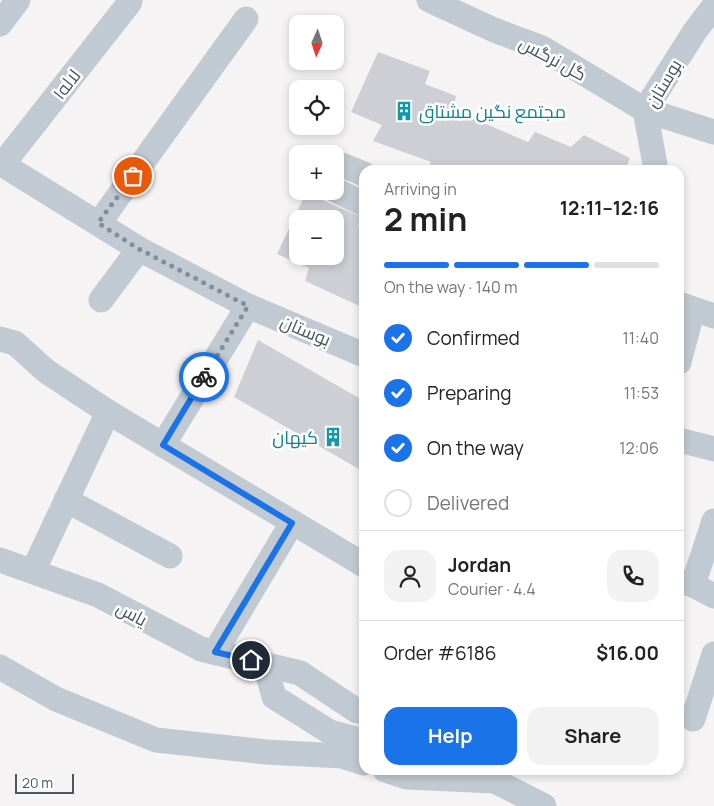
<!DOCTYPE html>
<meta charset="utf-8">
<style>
:root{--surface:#fff;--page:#f2f2f2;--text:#222;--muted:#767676;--line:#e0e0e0;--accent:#1a73e8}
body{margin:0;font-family:Manrope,Cairo,sans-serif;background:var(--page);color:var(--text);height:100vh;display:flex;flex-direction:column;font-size:19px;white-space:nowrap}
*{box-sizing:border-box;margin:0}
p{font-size:16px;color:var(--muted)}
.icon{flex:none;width:28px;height:28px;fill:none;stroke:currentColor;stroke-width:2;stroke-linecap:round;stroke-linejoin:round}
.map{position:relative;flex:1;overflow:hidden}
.panel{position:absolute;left:359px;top:165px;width:325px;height:610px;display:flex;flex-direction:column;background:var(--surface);border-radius:15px;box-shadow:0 2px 8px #0003}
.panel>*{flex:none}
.needle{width:32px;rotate:183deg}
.buttons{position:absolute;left:289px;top:15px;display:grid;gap:10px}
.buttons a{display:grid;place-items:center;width:55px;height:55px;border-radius:10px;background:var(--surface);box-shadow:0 2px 8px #0003;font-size:25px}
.scale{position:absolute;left:15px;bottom:12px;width:59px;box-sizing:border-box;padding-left:5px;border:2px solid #4a5661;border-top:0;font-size:14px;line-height:18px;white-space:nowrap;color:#4a5661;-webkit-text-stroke:4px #fff;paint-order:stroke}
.pin{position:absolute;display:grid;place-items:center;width:42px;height:42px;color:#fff;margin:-21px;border:2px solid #fff;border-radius:50%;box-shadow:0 1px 5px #0007}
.courier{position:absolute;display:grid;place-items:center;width:50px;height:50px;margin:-25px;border:4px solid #1a73e8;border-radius:50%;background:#fff;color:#222;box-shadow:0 1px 6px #0007}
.summary em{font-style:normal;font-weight:700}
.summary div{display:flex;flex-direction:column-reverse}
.summary{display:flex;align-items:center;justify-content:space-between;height:85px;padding:0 25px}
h1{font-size:32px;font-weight:700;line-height:38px}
.bar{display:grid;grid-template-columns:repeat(4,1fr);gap:8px 5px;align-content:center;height:60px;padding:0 25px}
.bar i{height:6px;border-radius:4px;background:var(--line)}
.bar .selected{background:var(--accent)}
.bar p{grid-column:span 4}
.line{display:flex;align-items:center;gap:12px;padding:0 25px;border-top:1px solid var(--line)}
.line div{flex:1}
.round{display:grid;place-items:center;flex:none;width:52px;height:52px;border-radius:15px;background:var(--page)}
ol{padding:0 25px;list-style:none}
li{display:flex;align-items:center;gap:15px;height:55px}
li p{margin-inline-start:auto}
li .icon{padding:5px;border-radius:50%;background:var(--accent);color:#fff;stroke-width:4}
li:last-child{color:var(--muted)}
li i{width:28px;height:28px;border:2px solid var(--line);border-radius:50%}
.action{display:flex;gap:10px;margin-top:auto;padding:10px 25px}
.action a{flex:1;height:58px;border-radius:15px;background:var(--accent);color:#fff;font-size:20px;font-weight:700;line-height:58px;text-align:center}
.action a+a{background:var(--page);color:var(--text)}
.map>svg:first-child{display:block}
.building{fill:#cdcfd5;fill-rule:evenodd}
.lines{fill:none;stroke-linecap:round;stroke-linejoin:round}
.minor{stroke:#c1cad2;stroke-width:25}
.done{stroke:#868d94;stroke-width:5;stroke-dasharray:0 9}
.route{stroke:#1a73e8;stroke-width:6}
.labels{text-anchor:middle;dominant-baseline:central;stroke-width:5;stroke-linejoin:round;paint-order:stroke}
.street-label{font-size:18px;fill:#4a5661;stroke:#fff}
.culture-label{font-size:18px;fill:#0d838f;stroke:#fff;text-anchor:start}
</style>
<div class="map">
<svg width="714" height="806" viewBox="0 0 714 806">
<rect width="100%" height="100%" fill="#f5f3f3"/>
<g class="building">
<polygon points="378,52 430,71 425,84 456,96 453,110 528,142 535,132 571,147 584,135 630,158 625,170 428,170 431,162 373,141 382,125 351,112"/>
<path d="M306,193L364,218L361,219L358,226L364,228V308L305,281L309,268L277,254ZM298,219H335V256H298Z"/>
<polygon points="258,340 364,401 364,472 234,397"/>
</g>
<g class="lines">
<g class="minor">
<polyline points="429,0 494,30 542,48 645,110 714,132"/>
<polyline points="0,24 18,0"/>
<polyline points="0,163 139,249 248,306 364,355"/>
<polyline points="2,165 130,2"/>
<polyline points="335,166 342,165 364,174"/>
<polyline points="656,170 645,110 695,31 714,6"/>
<polyline points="335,190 364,204"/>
<polyline points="99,223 246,19"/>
<polyline points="101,300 139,249"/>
<polyline points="679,304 714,316"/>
<polyline points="0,339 15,343 46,371 108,412 364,565"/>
<polyline points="679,362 693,309"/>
<polyline points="679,440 714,449"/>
<polyline points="163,445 248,306"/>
<polyline points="66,500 170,556"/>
<polyline points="0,560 98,595 201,649 300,673 357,711 364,712"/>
<polyline points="33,571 108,412"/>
<polyline points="679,581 693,585 714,596"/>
<polyline points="693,585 714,521"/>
<polyline points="215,652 292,523"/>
<polyline points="265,664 274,697 330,732 364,741"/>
<polyline points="0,667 56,699 156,740 266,752 342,756 364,763"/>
<polyline points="693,719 714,654"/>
<polyline points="385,770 406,777 495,781 544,806"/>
</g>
</g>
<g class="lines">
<polyline class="done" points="133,176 98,223 139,249 248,306 204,377"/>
<polyline class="route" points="204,377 163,445 292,523 215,652 251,660"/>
</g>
<defs>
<symbol id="building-bare" viewBox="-9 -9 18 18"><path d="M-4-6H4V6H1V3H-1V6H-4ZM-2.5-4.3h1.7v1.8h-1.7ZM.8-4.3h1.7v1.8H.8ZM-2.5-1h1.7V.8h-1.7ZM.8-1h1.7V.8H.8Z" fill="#0f9aa8" stroke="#fff" stroke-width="2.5" paint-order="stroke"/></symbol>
</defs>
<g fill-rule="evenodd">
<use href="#building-bare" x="390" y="97" width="28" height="28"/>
<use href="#building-bare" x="319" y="423" width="28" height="28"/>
</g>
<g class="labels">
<g class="street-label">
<text transform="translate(553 58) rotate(28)">گل نرگس</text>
<text transform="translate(663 83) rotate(-59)">بوستان</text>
<text transform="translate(66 84) rotate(-52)">لاله۱</text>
<text transform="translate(306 330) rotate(23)">بوستان</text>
<text transform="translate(132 613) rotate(28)">یاس</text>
</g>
<g class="culture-label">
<text x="419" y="111">مجتمع نگین مشتاق</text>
<text x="318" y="437" text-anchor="end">کیهان</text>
</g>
</g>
</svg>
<div class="buttons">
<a><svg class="needle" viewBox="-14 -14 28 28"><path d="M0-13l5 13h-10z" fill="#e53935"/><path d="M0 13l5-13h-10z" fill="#767676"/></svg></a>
<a><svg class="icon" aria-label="locate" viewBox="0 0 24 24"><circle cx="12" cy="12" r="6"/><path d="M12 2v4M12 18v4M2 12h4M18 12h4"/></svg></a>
<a>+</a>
<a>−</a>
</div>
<div class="scale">20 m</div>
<div class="pin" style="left:133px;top:176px;background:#ea580c"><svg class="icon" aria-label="bag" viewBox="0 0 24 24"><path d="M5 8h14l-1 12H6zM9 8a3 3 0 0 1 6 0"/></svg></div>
<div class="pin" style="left:251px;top:660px;background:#1f2937"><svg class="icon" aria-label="home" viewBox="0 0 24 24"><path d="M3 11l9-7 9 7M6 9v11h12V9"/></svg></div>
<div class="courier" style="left:204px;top:377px"><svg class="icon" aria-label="bike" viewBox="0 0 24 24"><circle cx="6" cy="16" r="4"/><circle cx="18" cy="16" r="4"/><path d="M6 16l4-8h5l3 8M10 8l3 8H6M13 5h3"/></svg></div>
<section class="panel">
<div class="summary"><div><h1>2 min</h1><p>Arriving in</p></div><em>12:11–12:16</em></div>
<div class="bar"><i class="selected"></i><i class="selected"></i><i class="selected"></i><i></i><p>On the way · 140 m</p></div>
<ol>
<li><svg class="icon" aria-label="check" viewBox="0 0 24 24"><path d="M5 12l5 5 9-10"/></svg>Confirmed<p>11:40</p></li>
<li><svg class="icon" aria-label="check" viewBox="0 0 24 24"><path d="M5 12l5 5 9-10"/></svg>Preparing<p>11:53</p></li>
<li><svg class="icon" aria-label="check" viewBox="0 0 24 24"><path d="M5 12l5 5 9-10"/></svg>On the way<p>12:06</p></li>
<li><i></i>Delivered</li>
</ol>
<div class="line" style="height:90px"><a class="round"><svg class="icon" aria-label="person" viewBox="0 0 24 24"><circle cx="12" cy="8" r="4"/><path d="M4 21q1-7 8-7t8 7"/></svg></a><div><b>Jordan</b><p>Courier · 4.4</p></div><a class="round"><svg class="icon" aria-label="phone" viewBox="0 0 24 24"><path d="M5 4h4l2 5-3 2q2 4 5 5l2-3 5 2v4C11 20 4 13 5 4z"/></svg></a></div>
<div class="line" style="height:65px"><div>Order #6186</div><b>$16.00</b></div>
<div class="action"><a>Help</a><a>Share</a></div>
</section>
</div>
